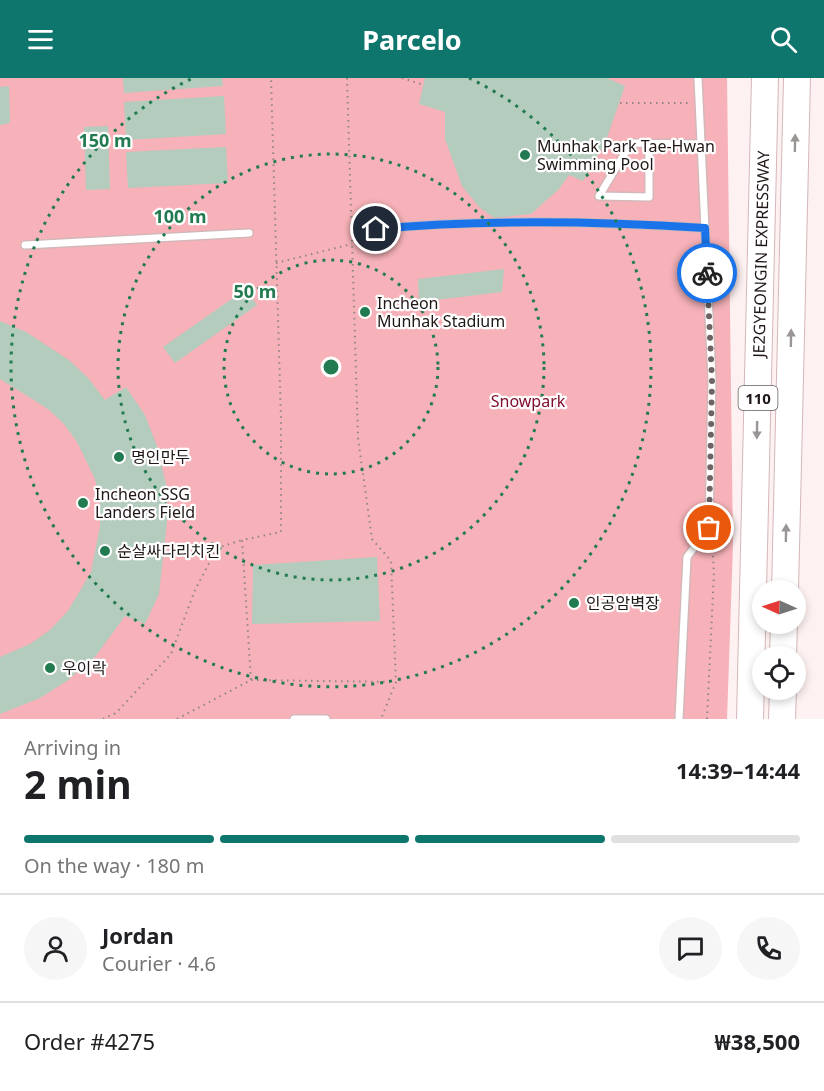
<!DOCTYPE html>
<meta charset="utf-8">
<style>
:root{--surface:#fff;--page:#f6f6f6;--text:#202124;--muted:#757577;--line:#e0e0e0;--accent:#0f766e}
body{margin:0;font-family:"Noto Sans","Noto Sans KR",sans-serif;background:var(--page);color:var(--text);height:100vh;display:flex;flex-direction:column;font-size:22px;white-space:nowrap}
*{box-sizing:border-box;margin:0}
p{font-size:20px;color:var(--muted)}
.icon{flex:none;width:33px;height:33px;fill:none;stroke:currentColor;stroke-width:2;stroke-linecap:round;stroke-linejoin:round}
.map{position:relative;height:641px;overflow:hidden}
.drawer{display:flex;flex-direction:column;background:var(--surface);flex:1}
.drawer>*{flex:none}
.needle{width:39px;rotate:273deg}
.controls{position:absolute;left:752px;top:502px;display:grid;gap:12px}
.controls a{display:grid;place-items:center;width:54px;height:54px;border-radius:50%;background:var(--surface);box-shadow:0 3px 9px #0003;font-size:30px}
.pin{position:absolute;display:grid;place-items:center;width:51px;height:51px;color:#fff;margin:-26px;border:3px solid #fff;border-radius:50%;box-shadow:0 2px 6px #0007}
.courier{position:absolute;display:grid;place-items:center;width:60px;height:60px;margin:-30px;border:4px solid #1a73e8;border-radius:50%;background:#fff;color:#222;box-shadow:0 2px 8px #0007}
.overview em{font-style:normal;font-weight:700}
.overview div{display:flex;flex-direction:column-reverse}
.overview{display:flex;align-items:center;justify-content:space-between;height:102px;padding:0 24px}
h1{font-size:39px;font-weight:700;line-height:45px}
.bar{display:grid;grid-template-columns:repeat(4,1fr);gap:9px 6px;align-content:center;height:72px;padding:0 24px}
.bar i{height:8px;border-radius:4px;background:var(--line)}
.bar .current{background:var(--accent)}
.bar p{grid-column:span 4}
.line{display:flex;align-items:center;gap:15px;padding:0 24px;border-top:2px solid var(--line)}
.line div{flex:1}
.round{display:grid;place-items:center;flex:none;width:63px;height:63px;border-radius:32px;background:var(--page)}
header{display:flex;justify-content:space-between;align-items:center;height:78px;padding:0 24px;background:var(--accent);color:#fff;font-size:27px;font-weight:700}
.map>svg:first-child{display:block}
.green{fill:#f6b2b8}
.building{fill:#b4ccbd}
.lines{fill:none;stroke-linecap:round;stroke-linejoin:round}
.service-casing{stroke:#d4b7b9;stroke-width:10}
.motorway-casing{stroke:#d4b7b9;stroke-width:28}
.path{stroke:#918586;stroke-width:2;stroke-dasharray:1.5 4.5;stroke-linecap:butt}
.service{stroke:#fff;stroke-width:7}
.motorway{stroke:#fff;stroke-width:26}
.oneway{fill:#9b9696}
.done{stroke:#6e6363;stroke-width:6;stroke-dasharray:0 10.8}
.route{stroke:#1a73e8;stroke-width:8}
.ring{fill:none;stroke:#227b50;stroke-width:3;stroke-dasharray:3 6}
.poi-dot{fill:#227b50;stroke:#fff;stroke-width:2}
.labels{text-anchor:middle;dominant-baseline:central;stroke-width:4.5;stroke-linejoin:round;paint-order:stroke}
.shield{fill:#fff;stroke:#635c5c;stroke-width:1.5}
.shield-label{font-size:15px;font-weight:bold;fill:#201616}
.poi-label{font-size:16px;fill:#201616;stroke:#fff;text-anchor:start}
.street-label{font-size:16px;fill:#201616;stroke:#fff}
.park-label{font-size:16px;fill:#800e2d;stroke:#fff}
.centre{fill:#227b50;stroke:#fff;stroke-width:3}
.ring-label{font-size:18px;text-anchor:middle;font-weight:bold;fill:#227b50;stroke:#fff;stroke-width:4.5;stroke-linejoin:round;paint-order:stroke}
</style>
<header><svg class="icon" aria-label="menu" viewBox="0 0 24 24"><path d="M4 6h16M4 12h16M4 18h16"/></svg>Parcelo<svg class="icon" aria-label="search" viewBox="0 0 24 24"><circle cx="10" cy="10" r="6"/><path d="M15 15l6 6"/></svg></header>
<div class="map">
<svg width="824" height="641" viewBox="0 0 824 641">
<rect width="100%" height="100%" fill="#fef1f2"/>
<polygon class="green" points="0,0 727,0 733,467 727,641 0,641"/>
<g class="building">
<polygon points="123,0 222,0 223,8 124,15"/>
<polygon points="425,0 607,0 625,8 605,65 583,103 569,97 559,111 531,136 494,140 479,129 462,108 445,61 445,34 419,26"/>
<polygon points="9,8 10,45 0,47 0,9"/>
<polygon points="224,18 226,56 126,62 124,24"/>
<polygon points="108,48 110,111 86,112 84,49"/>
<polygon points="226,69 228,105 128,110 126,74"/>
<polygon points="504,191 502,214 419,224 418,201"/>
<polygon points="246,211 257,227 175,285 163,269"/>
<polygon points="0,243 26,254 69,282 88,300 105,322 126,309 145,337 157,368 166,406 167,444 159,516 145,546 125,538 95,579 67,603 40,620 0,636 0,579 30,566 50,552 68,533 91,494 100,448 100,424 95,401 77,364 64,346 48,331 0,301"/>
<polygon points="377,479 380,543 252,546 253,487"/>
</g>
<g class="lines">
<defs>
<g id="service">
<polyline points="649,65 649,119 599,118 631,65 701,66"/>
<path d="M376,151C489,140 592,144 705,150"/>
<polyline points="25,167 249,155"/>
<polyline points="294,641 326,641"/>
<polyline points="679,641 687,479 709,450 712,302 698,0"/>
</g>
<g id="motorway">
<polyline points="785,513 797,0"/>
<polyline points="783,579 784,546"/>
<path id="s1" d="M750,641L765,0"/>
<polyline points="782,641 783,612"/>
</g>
</defs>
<use href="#service" class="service-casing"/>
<use href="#motorway" class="motorway-casing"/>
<g class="path">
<polyline points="347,0 358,360 372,461 391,483 396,604 381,641"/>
<polyline points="402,0 424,7"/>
<polyline points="620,25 688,25"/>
<polyline points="276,185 352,166"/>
<polyline points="251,602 395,604"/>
<polyline points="103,641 116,635 171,576 195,512 217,470 242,462"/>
<polyline points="177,641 251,602 242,462 281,454 281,342 271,0"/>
<polyline points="707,641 714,494 712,464"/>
</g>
<use href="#service" class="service"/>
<use href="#motorway" class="motorway"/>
</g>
<defs><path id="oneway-solid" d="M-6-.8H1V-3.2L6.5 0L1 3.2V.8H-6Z" transform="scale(1.5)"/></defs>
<g class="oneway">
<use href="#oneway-solid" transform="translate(795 65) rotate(-89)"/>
<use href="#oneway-solid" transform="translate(791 260) rotate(-89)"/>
<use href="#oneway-solid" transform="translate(757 352) rotate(91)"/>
<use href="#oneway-solid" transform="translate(786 455) rotate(-89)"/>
</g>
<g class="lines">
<polyline class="done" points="707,195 712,302 709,450"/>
<path class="route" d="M376,151C486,141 595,143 705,150L707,195"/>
</g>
<g class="ring">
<circle cx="331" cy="289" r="107"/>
<circle cx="331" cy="289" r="213"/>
<path d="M469 0A320 320 0 1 1 193 0"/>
</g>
<g class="poi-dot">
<circle cx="525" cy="77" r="6"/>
<circle cx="365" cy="234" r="6"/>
<circle cx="119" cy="379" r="6"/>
<circle cx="83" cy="425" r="6"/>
<circle cx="105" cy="473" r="6"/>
<circle cx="574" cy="525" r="6"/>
<circle cx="50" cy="590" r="6"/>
</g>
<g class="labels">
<rect class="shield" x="738.5" y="308" width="39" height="24" rx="4.5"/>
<g class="shield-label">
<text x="758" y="320">110</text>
</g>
<g class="poi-label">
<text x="537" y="68">Munhak Park Tae-Hwan<tspan x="537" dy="18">Swimming Pool</tspan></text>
<text x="377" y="225">Incheon<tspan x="377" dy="18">Munhak Stadium</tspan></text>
<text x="131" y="379">명인만두</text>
<text x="95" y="416">Incheon SSG<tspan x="95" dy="18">Landers Field</tspan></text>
<text x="117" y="473">순살싸다리치킨</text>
<text x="586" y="525">인공암벽장</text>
<text x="62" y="590">우이락</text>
</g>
<g class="street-label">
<text stroke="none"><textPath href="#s1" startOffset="465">JE2GYEONGIN EXPRESSWAY</textPath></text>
</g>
<g class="park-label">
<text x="528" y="323">Snowpark</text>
</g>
</g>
<circle cx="331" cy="289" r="9" class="centre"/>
<g class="ring-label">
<text x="105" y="69">150 m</text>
<text x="180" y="145">100 m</text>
<text x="255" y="220">50 m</text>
</g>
</svg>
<div class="controls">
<a><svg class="needle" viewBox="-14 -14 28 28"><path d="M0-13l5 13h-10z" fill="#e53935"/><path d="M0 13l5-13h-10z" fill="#757577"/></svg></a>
<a><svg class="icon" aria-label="locate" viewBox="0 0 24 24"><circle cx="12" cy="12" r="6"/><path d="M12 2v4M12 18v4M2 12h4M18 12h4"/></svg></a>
</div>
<div class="pin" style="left:709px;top:450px;background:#ea580c"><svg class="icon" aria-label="bag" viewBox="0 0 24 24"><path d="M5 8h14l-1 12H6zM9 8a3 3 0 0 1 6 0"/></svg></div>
<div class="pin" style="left:376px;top:151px;background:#1f2937"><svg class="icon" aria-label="home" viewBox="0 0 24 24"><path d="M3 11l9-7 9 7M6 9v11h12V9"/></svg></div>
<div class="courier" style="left:707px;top:195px"><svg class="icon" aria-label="bike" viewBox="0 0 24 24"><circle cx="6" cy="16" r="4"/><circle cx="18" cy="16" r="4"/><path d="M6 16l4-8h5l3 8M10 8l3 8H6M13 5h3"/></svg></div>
</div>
<section class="drawer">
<div class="overview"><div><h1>2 min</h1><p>Arriving in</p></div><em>14:39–14:44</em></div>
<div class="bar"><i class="current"></i><i class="current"></i><i class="current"></i><i></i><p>On the way · 180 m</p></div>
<div class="line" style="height:108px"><a class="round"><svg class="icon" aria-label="person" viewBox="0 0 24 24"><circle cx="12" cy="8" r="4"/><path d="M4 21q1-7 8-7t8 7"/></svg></a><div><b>Jordan</b><p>Courier · 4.6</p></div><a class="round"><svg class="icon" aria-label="chat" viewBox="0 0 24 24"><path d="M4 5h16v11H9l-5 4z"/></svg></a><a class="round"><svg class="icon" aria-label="phone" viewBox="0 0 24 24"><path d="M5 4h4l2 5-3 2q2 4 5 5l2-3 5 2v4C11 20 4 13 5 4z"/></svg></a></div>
<div class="line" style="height:78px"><div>Order #4275</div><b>₩38,500</b></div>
</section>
